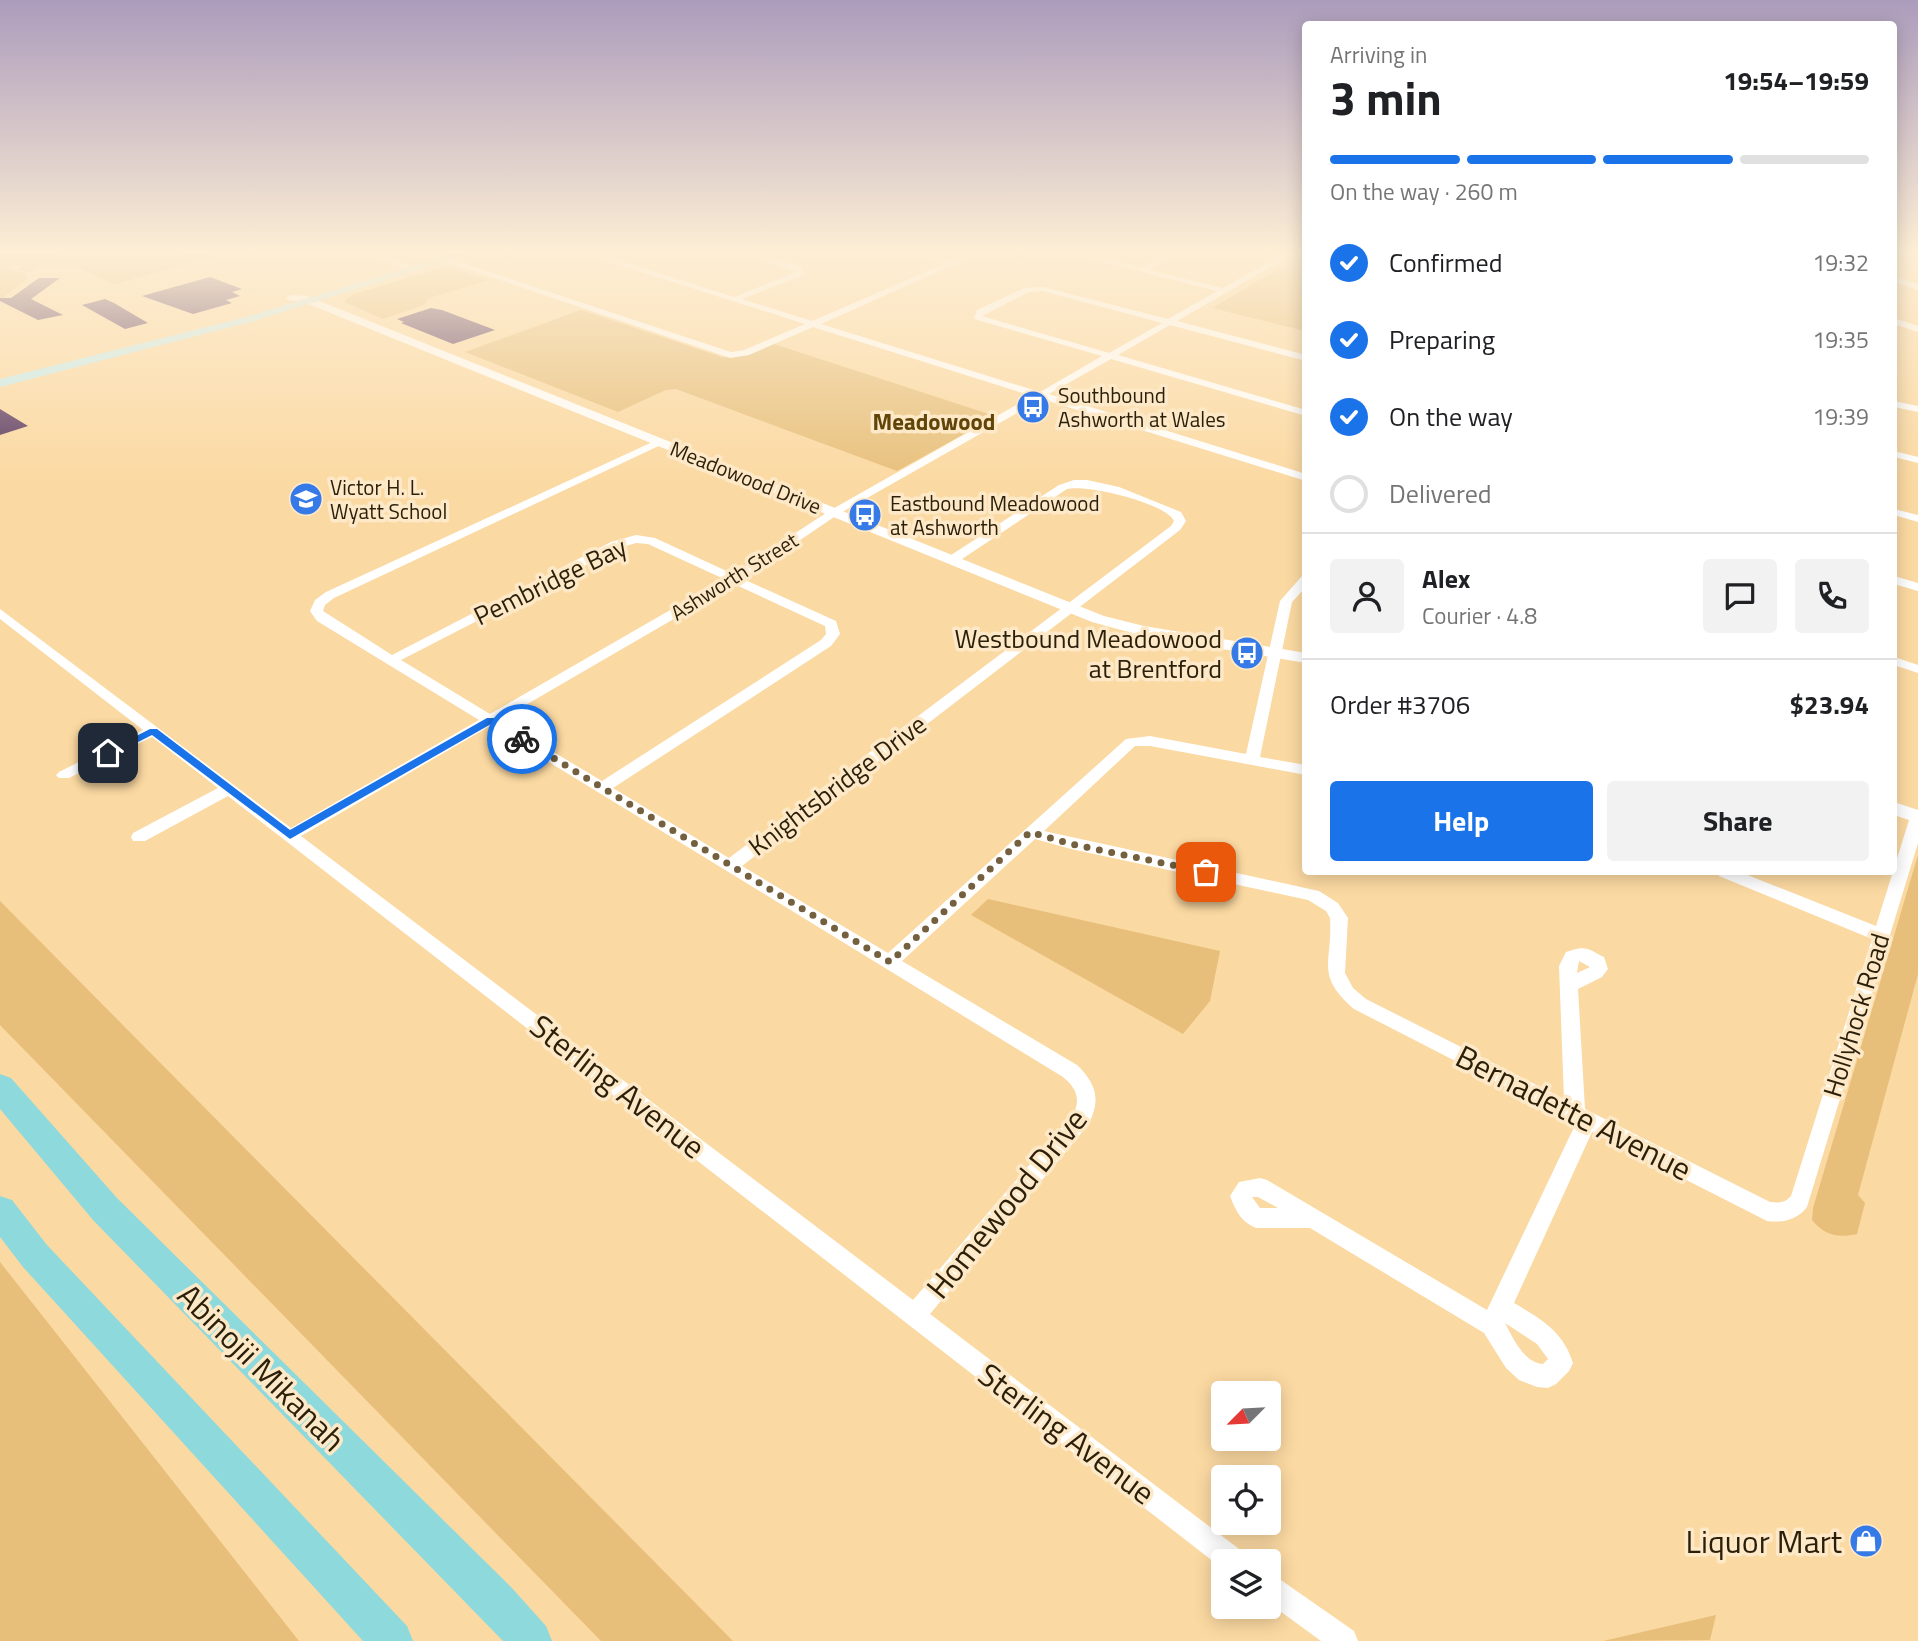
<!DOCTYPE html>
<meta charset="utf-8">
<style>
:root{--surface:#fff;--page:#f2f2f2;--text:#202124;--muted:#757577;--line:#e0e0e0;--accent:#1a73e8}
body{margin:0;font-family:"Titillium Web",sans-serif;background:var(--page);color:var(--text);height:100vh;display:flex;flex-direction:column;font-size:26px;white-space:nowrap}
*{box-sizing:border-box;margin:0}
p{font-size:23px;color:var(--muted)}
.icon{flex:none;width:38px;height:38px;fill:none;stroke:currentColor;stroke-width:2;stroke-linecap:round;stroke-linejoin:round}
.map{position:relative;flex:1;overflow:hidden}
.sheet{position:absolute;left:1302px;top:21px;width:595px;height:854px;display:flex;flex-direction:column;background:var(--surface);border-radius:7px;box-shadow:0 4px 18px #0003}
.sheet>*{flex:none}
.needle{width:46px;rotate:246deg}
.tools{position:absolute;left:1211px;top:1381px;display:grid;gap:14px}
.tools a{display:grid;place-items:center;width:70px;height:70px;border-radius:7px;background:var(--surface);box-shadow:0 4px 18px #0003;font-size:35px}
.pin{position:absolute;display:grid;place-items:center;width:60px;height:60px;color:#fff;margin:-30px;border-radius:14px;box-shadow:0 4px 10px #0006}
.courier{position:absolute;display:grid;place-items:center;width:70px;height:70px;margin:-35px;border:5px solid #1a73e8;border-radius:50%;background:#fff;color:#222;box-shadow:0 2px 9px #0007}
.overview em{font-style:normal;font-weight:700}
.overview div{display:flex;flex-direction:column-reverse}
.overview{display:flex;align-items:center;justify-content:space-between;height:119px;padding:0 28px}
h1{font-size:46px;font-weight:700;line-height:52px}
.bar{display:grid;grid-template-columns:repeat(4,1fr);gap:10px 7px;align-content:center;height:84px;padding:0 28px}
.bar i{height:9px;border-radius:5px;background:var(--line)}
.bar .active{background:var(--accent)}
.bar p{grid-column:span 4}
.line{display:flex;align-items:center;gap:18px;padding:0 28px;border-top:2px solid var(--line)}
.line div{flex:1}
.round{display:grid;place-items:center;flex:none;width:74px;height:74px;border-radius:7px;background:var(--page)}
ol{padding:0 28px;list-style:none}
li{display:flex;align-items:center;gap:21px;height:77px}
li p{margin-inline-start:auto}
li .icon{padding:7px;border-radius:50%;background:var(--accent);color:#fff;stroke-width:4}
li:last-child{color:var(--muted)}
li i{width:38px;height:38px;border:4px solid var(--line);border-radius:50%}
.cta{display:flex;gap:14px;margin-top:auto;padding:14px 28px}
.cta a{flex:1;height:80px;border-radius:7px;background:var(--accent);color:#fff;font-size:28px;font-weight:700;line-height:80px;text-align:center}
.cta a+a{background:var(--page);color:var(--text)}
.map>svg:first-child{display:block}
.green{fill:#e7bf7a}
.building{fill:#56345e}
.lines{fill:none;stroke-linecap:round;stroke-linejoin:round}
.minor{fill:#fff;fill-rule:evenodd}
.tertiary{fill:#fff;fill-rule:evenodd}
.secondary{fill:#c6ecee;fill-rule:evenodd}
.primary{fill:#8ed9dc;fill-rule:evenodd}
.route{fill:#1a73e8}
.done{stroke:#74603f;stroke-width:7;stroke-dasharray:0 12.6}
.labels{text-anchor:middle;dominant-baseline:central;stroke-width:7;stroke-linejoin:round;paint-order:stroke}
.far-poi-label{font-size:21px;fill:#2c1f09;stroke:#fde9c8;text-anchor:start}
.far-street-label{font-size:21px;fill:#2c1f09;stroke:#fde9c8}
.far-neighbourhood-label{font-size:23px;font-weight:bold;fill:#614408;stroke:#fde9c8}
.street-label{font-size:26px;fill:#2c1f09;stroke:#fde9c8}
.poi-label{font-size:26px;fill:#2c1f09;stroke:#fde9c8;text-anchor:end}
.near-street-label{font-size:32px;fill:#2c1f09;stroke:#fde9c8}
.near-poi-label{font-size:32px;fill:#2c1f09;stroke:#fde9c8;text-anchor:end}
</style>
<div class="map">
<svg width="1918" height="1641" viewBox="0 0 1918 1641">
<rect width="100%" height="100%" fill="#fbd9a2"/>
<g class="green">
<polygon points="0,254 138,258 208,254 206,256 211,258 115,284 76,267 39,267 28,272 18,270 25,266 13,266 8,269 27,274 26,280 0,300"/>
<polygon points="1304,254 1305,331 1212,308"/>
<polygon points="447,266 489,280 429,298 424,305 383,319 344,302 351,295"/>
<polygon points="581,310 722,357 747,355 774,344 992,415 993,418 897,471 676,389 666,390 618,412 465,352"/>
<path d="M1918,855V974L1858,1195L1865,1203L1857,1234C1839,1238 1825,1236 1812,1220L1813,1208Z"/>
<polygon points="988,899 1220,951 1210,1001 1183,1034 971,915"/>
<polygon points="0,901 733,1641 601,1641 0,1025"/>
<polygon points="0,1262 299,1641 0,1641"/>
<polygon points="1716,1615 1710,1640 1603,1641"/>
</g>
<g class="building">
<polygon points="210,277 242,289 232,292 240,296 226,300 232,303 193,314 142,296"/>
<polygon points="39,278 60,278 31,299 63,315 38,320 0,301 0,298 11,298"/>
<polygon points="105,299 114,303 148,323 125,329 82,305"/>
<polygon points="431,308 442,310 495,330 453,344 401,323 404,322 397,319"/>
<polygon points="0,409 28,426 0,435"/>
</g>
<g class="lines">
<g class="minor">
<polygon points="369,254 381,254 419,270 412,272"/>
<path d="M435,254L731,352L744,350L805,324L585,254H598L734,297L796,272L746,254H760L801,266L804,275L742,299L812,321L944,264L912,254C925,254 936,260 948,261C958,261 967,254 978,254L821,324L1040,392L1102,356L974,319L977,310L1024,288L1043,287L1168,319L1217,291L1072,254H1087L1141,268L1166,254H1177L1149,270L1223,288L1283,254H1293L1177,321L1306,355V361L1170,325L1118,355L1306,410V416L1111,359L1049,394L1306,474V481L1042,399L837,515L743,579L836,621L840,634L831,646L613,788L729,858L1171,526L1174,521C1166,503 1087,484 1067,489L956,563H948V557L1059,485L1074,480H1087L1119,487L1181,512L1186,521L1180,530L742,866L888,953L1126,739L1150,736L1246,754L1280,601L1302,576L1306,575V587L1292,602L1260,757L1306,765V775L1150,746H1135L1044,831L1319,891L1338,903L1348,918L1345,973L1353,988L1366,999L1564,1099L1559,966L1566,952C1585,945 1587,948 1604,957L1608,969L1602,977L1578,989L1585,1109L1770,1202C1779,1203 1785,1203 1791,1196L1872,939L1719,876L1717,872H1740L1876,926L1910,817L1918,812V843L1807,1207C1797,1220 1783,1223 1767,1221L1592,1132L1514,1303C1541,1319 1563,1331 1573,1363L1569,1371L1556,1384L1548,1388L1537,1387L1519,1380L1506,1368L1484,1333L1310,1228H1256C1241,1222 1236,1211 1230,1196L1239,1182L1260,1178L1267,1180L1487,1310L1576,1123L1354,1009C1314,974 1333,963 1330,918L1326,911L1308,900L1071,849L1035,839L902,961L1077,1065C1097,1084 1101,1101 1088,1125L930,1314L1243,1552L1247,1561H1223V1569L228,796L145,841H133L131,837L133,833L218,788L152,737L69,778H59L56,775L59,772L143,730L0,619V609L291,828L479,720L317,621L310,611L315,600L326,592L659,439L663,440V444L334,598L325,605L323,611L392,655L611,542L636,535L655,538L733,574L829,511L1032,396L813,327L749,355L730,358L435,258ZM1043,291L1162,323L1109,353L982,316L1029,292ZM636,543L648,544L724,579L490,714L401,660L619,548ZM734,584L825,626L826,634L821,640L602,781L500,720ZM490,726L1063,1077C1075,1087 1081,1097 1074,1113L913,1300L301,836ZM1579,961L1590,967L1577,973ZM1252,1197H1258L1278,1208H1260ZM1505,1323L1537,1344L1548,1359L1543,1364C1524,1363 1513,1338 1505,1323Z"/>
<polygon points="1894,318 1918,326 1918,332 1894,324"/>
<polygon points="1894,401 1918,406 1918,412 1894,407"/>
<polygon points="1894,451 1918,457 1918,463 1894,457"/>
<polygon points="1894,509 1918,515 1918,522 1894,515"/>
<polygon points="1894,576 1918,583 1918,591 1894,584"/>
<polygon points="1894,657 1918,665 1918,673 1894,665"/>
<polygon points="1269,1574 1278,1578 1354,1631 1358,1641 1321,1641 1269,1603"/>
</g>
<g class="tertiary">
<polygon points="1894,276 1918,284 1918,290 1894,282"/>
<polygon points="291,295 307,296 1104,616 1144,626 1306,653 1306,663 1143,636 1092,622 301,301 287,300 286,298"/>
<polygon points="1894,802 1918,810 1918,823 1894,815"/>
</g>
<polygon class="secondary" points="452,254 469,254 254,321 0,387 0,379 246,317"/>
<g class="primary">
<polygon points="0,1074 11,1078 117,1198 511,1587 546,1626 552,1641 503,1641 93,1220 0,1109"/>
<polygon points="0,1196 12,1200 47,1245 407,1626 413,1641 363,1641 23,1267 0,1237"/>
</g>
</g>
<linearGradient id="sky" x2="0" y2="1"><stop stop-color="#ac9cbc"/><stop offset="0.52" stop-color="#fdeed5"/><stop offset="1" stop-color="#fdeed5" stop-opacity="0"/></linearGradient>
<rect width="1918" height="484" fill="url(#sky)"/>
<polygon class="route" points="487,718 495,718 528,739 519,741 491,724 290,839 152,735 112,755 103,753 150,729 157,729 290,830"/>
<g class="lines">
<polyline class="done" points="522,739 890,962 1030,832 1071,844 1206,872"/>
</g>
<defs>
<symbol id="bus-disc" viewBox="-11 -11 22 22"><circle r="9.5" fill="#367ae8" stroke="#fde9c8"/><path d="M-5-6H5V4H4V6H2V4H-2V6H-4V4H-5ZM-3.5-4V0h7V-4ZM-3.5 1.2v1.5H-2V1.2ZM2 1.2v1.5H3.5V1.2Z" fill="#fff"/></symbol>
<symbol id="school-disc" viewBox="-11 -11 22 22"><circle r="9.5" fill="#367ae8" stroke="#fde9c8"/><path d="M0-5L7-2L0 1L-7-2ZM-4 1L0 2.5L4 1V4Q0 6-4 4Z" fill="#fff"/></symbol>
<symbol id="shop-disc" viewBox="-11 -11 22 22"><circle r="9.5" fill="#367ae8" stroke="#fde9c8"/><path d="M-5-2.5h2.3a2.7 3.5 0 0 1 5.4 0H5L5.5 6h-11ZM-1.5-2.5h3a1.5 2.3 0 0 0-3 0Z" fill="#fff"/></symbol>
</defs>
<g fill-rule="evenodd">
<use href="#bus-disc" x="1014" y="388" width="38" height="38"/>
<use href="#school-disc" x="287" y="480" width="38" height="38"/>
<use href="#bus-disc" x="846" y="496" width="38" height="38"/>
<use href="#bus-disc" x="1228" y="634" width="38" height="38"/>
<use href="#shop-disc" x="1847" y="1522" width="38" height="38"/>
</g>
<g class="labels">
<g class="far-poi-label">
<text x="1058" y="395">Southbound<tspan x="1058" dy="24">Ashworth at Wales</tspan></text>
<text x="330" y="487">Victor H. L.<tspan x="330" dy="24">Wyatt School</tspan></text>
<text x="890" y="503">Eastbound Meadowood<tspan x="890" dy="24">at Ashworth</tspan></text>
</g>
<g class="far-street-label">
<text transform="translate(746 477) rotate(22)">Meadowood Drive</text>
<text transform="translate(734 576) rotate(-32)">Ashworth Street</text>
</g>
<g class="far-neighbourhood-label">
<text x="934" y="421">Meadowood</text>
</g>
<g class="street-label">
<text transform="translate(550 581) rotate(-26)">Pembridge Bay</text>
<text transform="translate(837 785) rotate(-37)">Knightsbridge Drive</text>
<text transform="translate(1856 1015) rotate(-73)">Hollyhock Road</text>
</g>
<g class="poi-label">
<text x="1222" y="638">Westbound Meadowood<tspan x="1222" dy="30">at Brentford</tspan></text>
</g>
<g class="near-street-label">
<text transform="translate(618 1086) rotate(38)">Sterling Avenue</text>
<text transform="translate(1574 1112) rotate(27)">Bernadette Avenue</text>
<text transform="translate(1006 1203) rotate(-51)">Homewood Drive</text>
<text transform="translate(262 1367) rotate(45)">Abinojii Mikanah</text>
<text transform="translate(1067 1433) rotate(37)">Sterling Avenue</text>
</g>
<g class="near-poi-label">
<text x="1842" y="1541">Liquor Mart</text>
</g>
</g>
</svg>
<div class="tools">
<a><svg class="needle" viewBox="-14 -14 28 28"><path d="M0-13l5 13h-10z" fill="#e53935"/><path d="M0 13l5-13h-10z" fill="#757577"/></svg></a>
<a><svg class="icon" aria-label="locate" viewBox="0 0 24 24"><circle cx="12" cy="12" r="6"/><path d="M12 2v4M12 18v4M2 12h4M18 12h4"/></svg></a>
<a><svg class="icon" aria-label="layers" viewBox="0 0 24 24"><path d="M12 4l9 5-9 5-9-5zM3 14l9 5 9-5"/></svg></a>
</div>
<div class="pin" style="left:1206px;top:872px;background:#ea580c"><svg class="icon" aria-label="bag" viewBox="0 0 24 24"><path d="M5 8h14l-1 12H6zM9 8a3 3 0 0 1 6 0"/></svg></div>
<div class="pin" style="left:108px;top:753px;background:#1f2937"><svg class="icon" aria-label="home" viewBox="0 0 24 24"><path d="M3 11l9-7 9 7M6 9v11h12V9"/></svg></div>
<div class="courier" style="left:522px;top:739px"><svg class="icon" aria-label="bike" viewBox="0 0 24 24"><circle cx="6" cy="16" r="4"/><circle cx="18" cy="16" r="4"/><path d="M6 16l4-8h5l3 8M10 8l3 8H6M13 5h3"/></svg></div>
<section class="sheet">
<div class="overview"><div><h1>3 min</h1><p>Arriving in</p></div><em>19:54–19:59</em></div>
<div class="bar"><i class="active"></i><i class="active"></i><i class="active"></i><i></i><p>On the way · 260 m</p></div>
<ol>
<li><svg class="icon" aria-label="check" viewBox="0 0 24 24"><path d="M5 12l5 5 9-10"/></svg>Confirmed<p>19:32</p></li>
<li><svg class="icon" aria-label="check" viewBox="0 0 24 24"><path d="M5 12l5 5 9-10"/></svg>Preparing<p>19:35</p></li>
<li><svg class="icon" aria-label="check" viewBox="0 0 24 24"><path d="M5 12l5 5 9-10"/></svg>On the way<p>19:39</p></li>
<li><i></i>Delivered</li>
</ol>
<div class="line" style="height:126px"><a class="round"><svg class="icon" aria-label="person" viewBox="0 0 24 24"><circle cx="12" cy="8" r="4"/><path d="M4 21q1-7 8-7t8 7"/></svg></a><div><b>Alex</b><p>Courier · 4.8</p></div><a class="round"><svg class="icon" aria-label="chat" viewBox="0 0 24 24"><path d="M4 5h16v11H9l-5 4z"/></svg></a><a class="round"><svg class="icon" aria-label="phone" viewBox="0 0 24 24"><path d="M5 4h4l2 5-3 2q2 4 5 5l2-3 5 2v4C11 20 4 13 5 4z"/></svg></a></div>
<div class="line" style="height:91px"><div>Order #3706</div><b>$23.94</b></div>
<div class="cta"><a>Help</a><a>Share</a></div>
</section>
</div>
